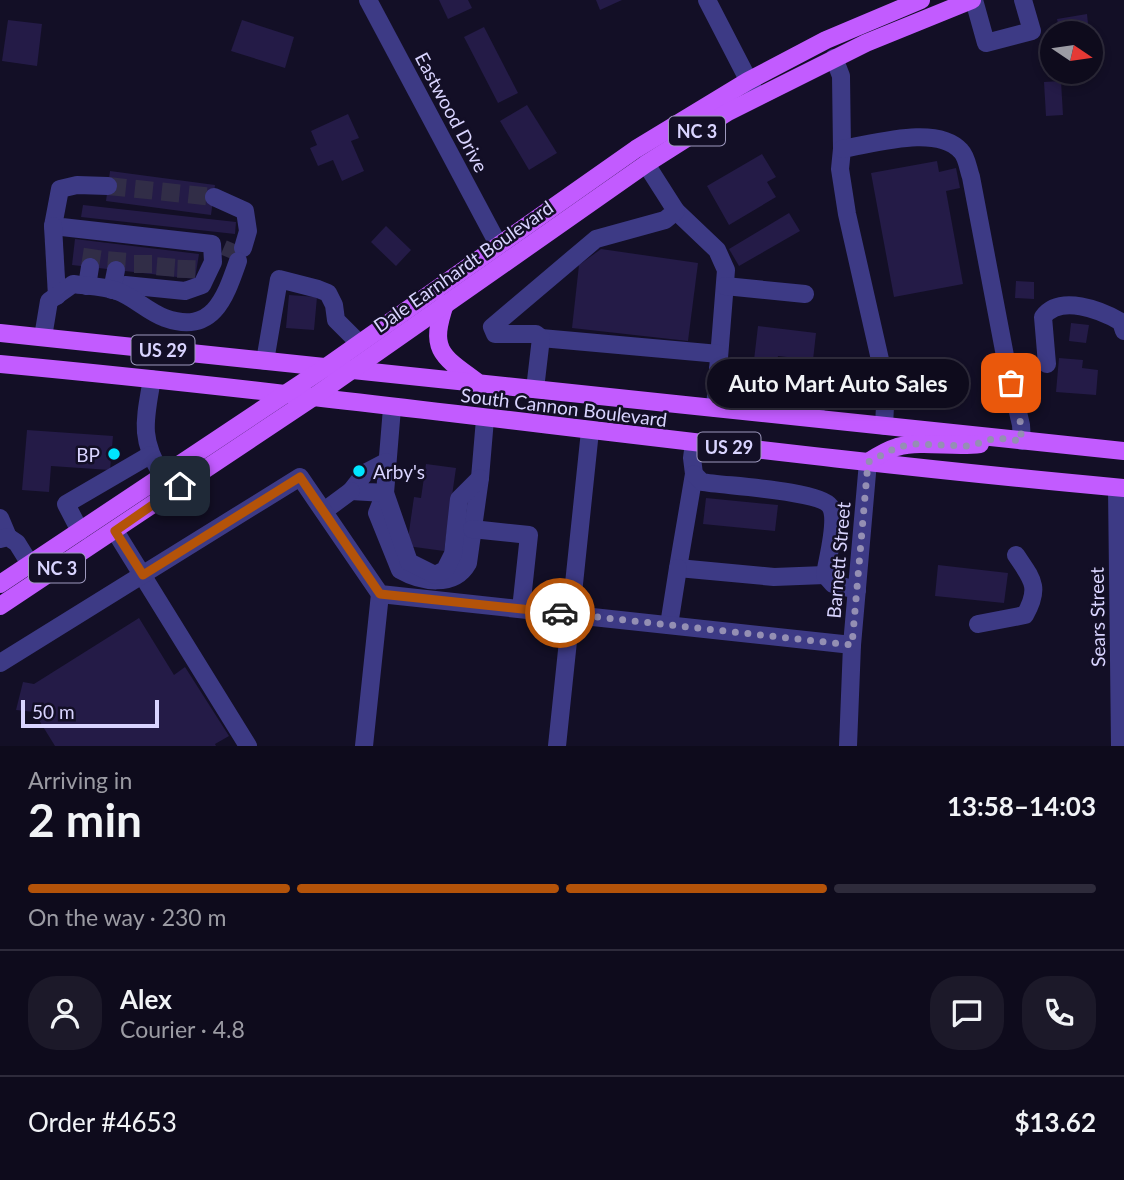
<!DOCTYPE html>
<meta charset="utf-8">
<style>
:root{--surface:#0e0b1c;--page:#1c1929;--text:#f1f3f6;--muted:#9b9ba3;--line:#2e2b3b;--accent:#b45309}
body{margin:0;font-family:Lato,sans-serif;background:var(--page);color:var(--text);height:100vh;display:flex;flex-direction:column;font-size:26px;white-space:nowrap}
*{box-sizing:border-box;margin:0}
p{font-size:23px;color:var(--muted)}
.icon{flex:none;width:38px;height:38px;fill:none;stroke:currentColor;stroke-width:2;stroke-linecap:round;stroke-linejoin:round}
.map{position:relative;height:746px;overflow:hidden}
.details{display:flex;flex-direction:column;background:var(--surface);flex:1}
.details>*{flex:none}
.needle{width:46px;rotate:103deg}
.controls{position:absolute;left:1040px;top:21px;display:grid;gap:14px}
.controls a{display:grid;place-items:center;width:63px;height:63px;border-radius:50%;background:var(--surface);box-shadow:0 4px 10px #0003,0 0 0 2px var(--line);font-size:35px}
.scale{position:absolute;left:21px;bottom:18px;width:138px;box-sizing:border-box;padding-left:7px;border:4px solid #d9d4ff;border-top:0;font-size:19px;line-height:24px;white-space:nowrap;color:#d9d4ff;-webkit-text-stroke:5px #130f26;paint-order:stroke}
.pin{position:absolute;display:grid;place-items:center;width:60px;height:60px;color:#fff;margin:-30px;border-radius:14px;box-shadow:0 4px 10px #0006}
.courier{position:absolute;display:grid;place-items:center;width:70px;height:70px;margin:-35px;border:5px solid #b45309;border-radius:50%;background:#fff;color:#222;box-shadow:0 2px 9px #0007}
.bubble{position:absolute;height:49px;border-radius:24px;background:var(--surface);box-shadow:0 4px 10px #0003,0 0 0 2px var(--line);font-size:23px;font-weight:700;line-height:49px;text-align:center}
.overview em{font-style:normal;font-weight:700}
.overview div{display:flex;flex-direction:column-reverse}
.overview{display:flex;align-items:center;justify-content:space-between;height:119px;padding:0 28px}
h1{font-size:46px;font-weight:700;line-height:52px}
.bar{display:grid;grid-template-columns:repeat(4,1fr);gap:10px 7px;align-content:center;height:84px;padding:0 28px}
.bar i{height:9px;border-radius:5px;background:var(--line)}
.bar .current{background:var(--accent)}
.bar p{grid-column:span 4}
.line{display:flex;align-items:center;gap:18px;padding:0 28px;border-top:2px solid var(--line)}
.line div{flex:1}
.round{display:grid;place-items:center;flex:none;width:74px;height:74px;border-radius:28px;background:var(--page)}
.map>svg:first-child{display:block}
.building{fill:#241b47}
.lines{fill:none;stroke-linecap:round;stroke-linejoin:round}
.minor-tunnel{stroke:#312d47;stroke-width:18;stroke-dasharray:18 9;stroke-linecap:butt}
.minor{stroke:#3d3a85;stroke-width:18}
.major{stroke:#c25bff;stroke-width:18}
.done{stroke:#948fb3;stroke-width:7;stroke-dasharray:0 12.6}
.route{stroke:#b45309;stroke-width:9}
.poi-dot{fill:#00e5ff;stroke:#130f26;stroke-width:2.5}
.labels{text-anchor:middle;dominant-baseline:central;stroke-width:5;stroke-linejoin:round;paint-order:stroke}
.shield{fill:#130f26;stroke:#9e99be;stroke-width:2}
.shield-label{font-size:18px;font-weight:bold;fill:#d9d4ff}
.street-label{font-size:19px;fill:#d9d4ff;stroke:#130f26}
.poi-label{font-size:19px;fill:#d9d4ff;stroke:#130f26;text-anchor:end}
</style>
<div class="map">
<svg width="1124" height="746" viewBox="0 0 1124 746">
<rect width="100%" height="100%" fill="#130f26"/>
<g class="building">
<polygon points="439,0 468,0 472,8 448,19"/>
<polygon points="596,0 622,0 600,10"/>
<polygon points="1087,14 1089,33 1060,33 1057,19"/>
<polygon points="8,20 42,24 37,66 2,61"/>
<polygon points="242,20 294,37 285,68 231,51"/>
<polygon points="484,27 518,93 498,103 464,37"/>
<polygon points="1045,45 1052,45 1052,62 1046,62"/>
<polygon points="1061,81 1063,115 1046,116 1044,82"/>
<polygon points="527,105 557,153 529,170 500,121"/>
<polygon points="348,114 359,138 351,141 364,171 342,181 333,160 318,166 310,148 317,145 311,131"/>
<polygon points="762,154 776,177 767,182 776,197 729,225 707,186"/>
<polygon points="937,161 939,172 956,168 960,188 946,191 963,284 894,297 871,173"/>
<polygon points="110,171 215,185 211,215 106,201"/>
<polygon points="83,205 236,222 235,234 81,217"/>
<polygon points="789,213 800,231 739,266 729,249"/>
<polygon points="386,226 411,250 396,266 371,242"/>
<polygon points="75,239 199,254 195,279 72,265"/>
<polygon points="601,249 698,263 688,341 572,328 579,265"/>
<polygon points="1016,281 1034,282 1034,299 1015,298"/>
<polygon points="289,295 317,297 314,330 286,328"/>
<polygon points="1071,323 1089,325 1086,343 1069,341"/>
<polygon points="758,326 816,333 813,360 778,356 777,363 754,360"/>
<polygon points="1059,358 1083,360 1082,368 1098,370 1096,395 1056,392"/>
<polygon points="27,430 113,436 110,470 51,466 49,492 22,490"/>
<polygon points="426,464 456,468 444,551 407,546 414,497 421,498"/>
<polygon points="706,498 778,505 775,531 703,524"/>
<polygon points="938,565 1008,573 1004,603 935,596"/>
<polygon points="139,618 174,675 185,667 229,736 215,744 216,746 55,746 34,712 16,710 23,682 34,684"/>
</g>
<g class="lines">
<g class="minor-tunnel">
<polyline points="108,186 214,197"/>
<polyline points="229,258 235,244"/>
<polyline points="90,267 94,241"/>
<polyline points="116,270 118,244"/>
<polyline points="143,273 143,247"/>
<polyline points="165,276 167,250"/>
<polyline points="186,278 187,252"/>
</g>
<g class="minor">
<polyline points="368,0 498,244"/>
<polyline points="707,0 755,93"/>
<polyline points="974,0 986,43 1032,31 1023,0"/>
<polyline points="834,58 841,76 842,149 840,169 847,214 886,386 884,426"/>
<path d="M842,149C874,144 937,124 961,151C967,157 968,169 971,177L1006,361L1021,425L1022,441"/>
<polyline points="108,186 77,185 60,189 53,226 212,244 213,262 202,285 185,291 125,285 117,291"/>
<polyline points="214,197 245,211 248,231 243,248"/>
<polyline points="676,211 717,250 726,270 715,408"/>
<polyline points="53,226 57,296"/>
<polyline points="87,286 90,267"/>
<polyline points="725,286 805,294"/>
<polyline points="112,290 116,270"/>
<path d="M43,337L49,301L73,284C87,286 104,286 117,291C134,297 148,312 165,318C213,335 225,298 238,261"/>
<polyline points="541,338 719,354"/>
<polyline points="265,361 279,279 318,289 328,293 334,305 336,320 359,343"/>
<path d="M1047,364L1043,317C1060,294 1101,310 1121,322L1124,331"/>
<polyline points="718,369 810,381 814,385 816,418"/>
<path d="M152,379C145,420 139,438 162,475"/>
<polyline points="535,389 541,338 536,334 495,334 492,327 596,239 665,220 676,211 646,164"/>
<path d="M392,408L385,493L377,513L400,570C421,582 454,588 468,563L480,478L485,419"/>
<polyline points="694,443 692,458 694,474 678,568 774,577 825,575"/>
<polyline points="386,462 365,473 351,491 385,493 409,562 435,575 445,570 453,554 459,499 480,478"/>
<path d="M694,474L702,482C725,486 819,490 830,506C839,519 827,559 825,575L833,584L857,590"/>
<polyline points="1117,488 1120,746"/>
<polyline points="324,511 351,491"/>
<polyline points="0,518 8,537"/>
<polyline points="472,529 529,535 521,609"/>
<polyline points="80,531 66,504 150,455"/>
<polyline points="115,531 248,746"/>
<polyline points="0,539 8,537 17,543 30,564"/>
<path d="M978,624L1025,615C1041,587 1032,579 1016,555"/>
<polyline points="669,625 678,568"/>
<polyline points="0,663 300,477 380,594 852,645"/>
<polyline points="364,746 380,594"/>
<polyline points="557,746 590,431"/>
<polyline points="848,746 852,645 868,462"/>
</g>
<g class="major">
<path d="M445,304C430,348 439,355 476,381"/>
<polyline points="0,333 1124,451"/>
<path d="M0,364C375,399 749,454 1124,488"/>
<path d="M868,462C877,456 887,450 897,447C924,440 953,448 980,444"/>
<polyline points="0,584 326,367 636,149 748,81 826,40 921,0"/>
<polyline points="0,606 312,398 646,164 728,112 866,43 972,0"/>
</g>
</g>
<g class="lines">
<polyline class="done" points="560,613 852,645 868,462 898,447 915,444 969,446 996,438 1021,441 1021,425 1011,383"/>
<polyline class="route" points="180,486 115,531 143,575 300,477 380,594 560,613"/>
</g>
<g class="poi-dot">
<circle cx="114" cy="454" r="7"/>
<circle cx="359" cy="471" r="7"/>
</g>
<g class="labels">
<g class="shield">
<rect x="669" y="116.5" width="56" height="29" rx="5"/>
<rect x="131.5" y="335.5" width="63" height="29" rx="5"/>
<rect x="697.5" y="432.5" width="63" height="29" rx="5"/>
<rect x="29" y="553.5" width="56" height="29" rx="5"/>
</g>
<g class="shield-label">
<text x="697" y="131">NC 3</text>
<text x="163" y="350">US 29</text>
<text x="729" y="447">US 29</text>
<text x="57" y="568">NC 3</text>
</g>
<g class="street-label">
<text transform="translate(452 112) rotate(62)">Eastwood Drive</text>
<text transform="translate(463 266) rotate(-35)">Dale Earnhardt Boulevard</text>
<text transform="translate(564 407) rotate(7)">South Cannon Boulevard</text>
<text transform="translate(838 560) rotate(-85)">Barnett Street</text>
<text transform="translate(1097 617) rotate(-91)">Sears Street</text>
</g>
<g class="poi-label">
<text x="100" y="454">BP</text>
<text x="373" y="471" text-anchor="start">Arby's</text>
</g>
</g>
</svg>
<div class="controls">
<a><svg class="needle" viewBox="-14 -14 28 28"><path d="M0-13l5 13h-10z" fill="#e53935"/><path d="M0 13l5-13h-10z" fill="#9b9ba3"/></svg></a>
</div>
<div class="scale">50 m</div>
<div class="pin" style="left:1011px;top:383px;background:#ea580c"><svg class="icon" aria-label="bag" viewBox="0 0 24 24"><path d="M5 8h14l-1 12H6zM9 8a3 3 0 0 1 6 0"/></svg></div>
<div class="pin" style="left:180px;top:486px;background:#1f2937"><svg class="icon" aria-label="home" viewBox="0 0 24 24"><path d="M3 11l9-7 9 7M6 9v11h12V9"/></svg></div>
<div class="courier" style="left:560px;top:613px"><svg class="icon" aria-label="car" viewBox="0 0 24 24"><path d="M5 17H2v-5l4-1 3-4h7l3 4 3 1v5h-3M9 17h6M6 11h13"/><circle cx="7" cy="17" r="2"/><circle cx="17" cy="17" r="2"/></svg></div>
<div class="bubble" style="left:707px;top:359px;width:262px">Auto Mart Auto Sales</div>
</div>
<section class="details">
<div class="overview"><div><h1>2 min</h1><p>Arriving in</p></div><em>13:58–14:03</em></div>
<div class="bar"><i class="current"></i><i class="current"></i><i class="current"></i><i></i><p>On the way · 230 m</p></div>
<div class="line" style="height:126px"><a class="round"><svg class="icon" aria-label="person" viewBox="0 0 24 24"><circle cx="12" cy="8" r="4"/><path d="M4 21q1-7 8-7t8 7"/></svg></a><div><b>Alex</b><p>Courier · 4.8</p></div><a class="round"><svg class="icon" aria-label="chat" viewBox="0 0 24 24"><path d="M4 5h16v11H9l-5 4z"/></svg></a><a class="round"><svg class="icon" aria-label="phone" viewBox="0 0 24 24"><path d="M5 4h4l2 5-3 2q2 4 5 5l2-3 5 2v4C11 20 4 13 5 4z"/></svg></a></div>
<div class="line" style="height:91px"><div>Order #4653</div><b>$13.62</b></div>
</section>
